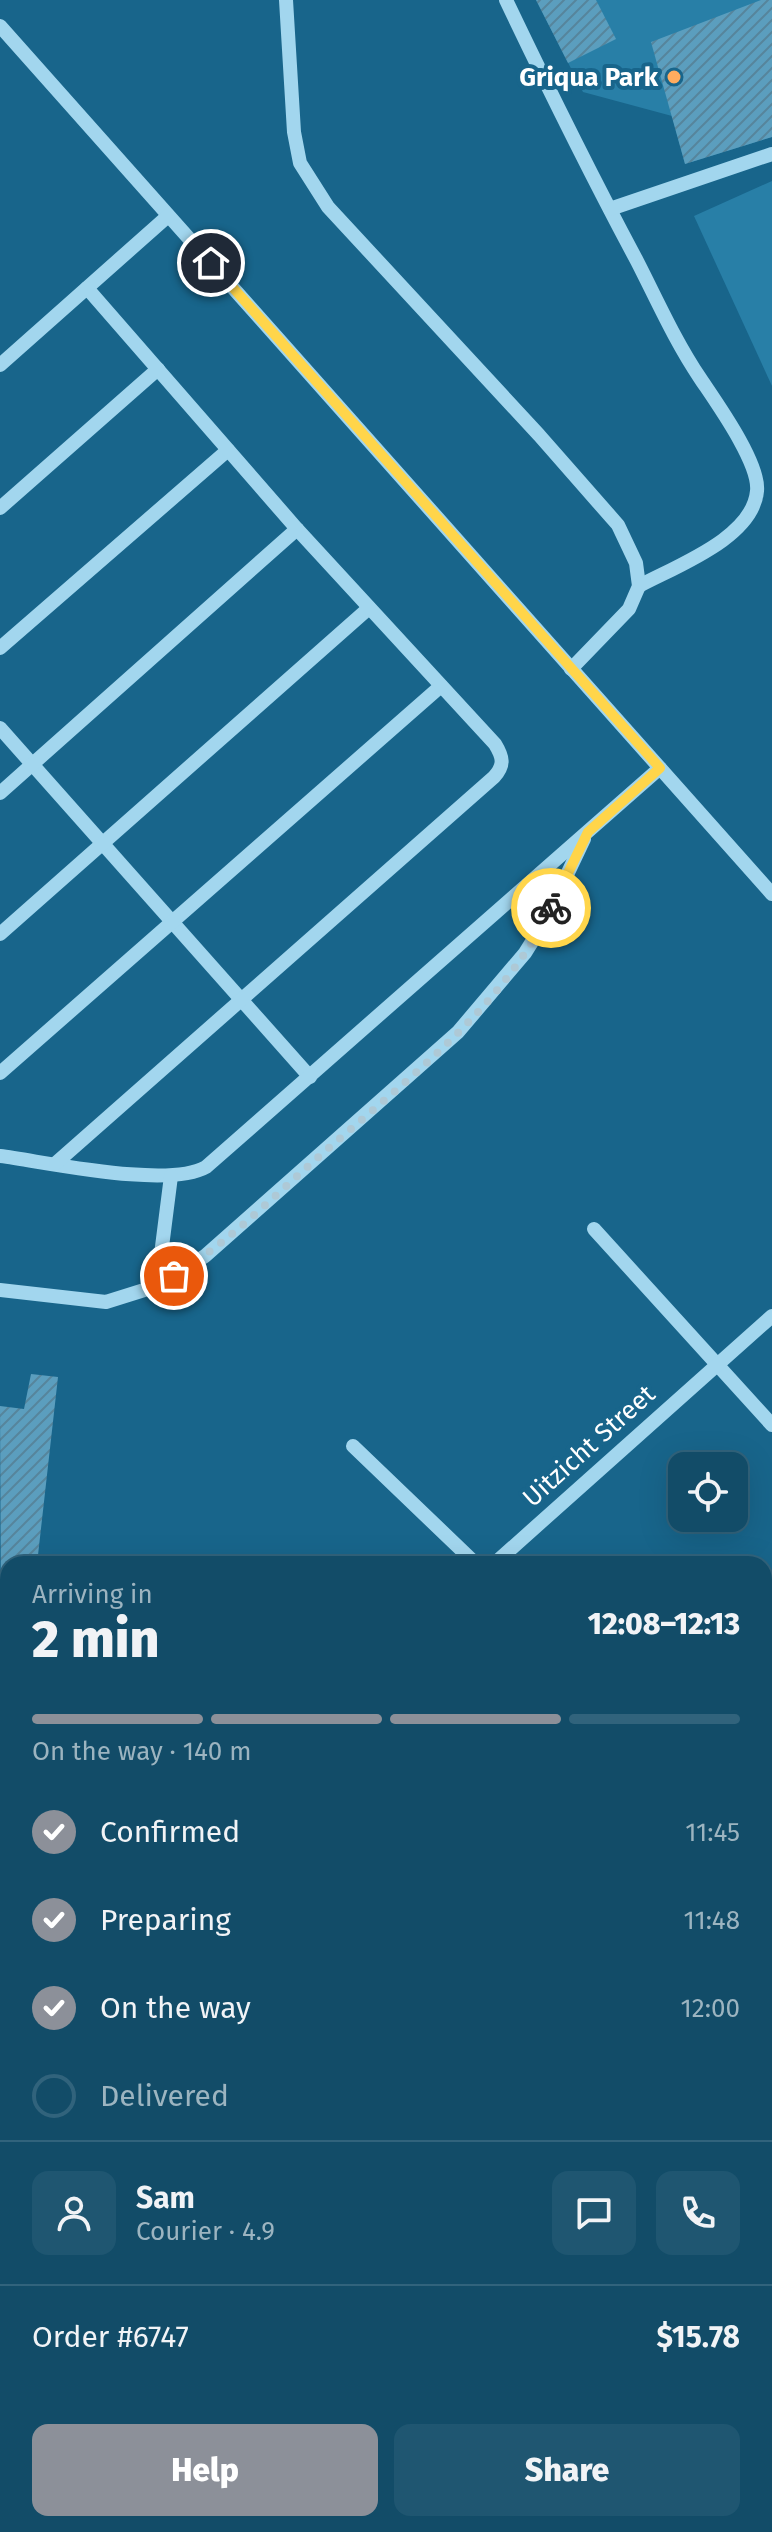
<!DOCTYPE html>
<meta charset="utf-8">
<style>
:root{--surface:#124c68;--page:#1f5671;--text:#f1f3f6;--muted:#9cb4c0;--line:#31637c;--accent:#8c9099}
body{margin:0;font-family:"Fira Sans",sans-serif;background:var(--page);color:var(--text);height:100vh;display:flex;flex-direction:column;font-size:30px;white-space:nowrap}
*{box-sizing:border-box;margin:0}
p{font-size:26px;color:var(--muted)}
.icon{flex:none;width:44px;height:44px;fill:none;stroke:currentColor;stroke-width:2;stroke-linecap:round;stroke-linejoin:round}
.map{position:relative;flex:1;overflow:hidden}
.details{position:absolute;left:0px;top:1556px;width:772px;height:976px;display:flex;flex-direction:column;background:var(--surface);border-radius:24px 24px 0 0;box-shadow:0 8px 32px #0002,0 0 0 2px var(--line)}
.details>*{flex:none}
.fabs{position:absolute;left:668px;top:1452px;display:grid;gap:16px}
.fabs a{display:grid;place-items:center;width:80px;height:80px;border-radius:16px;background:var(--surface);box-shadow:0 8px 32px #0002,0 0 0 2px var(--line);font-size:40px}
.pin{position:absolute;display:grid;place-items:center;width:68px;height:68px;color:#fff;margin:-34px;border:4px solid #fff;border-radius:50%;box-shadow:0 2px 8px #0007}
.courier{position:absolute;display:grid;place-items:center;width:80px;height:80px;margin:-40px;border:6px solid #ffd54a;border-radius:50%;background:#fff;color:#222;box-shadow:0 2px 10px #0007}
.headline em{font-style:normal;font-weight:800}
.headline div{display:flex;flex-direction:column-reverse}
.headline{display:flex;align-items:center;justify-content:space-between;height:136px;padding:0 32px}
h1{font-size:52px;font-weight:800;line-height:60px}
.bar{display:grid;grid-template-columns:repeat(4,1fr);gap:12px 8px;align-content:center;height:96px;padding:0 32px}
.bar i{height:10px;border-radius:6px;background:var(--line)}
.bar .active{background:var(--accent)}
.bar p{grid-column:span 4}
.line{display:flex;align-items:center;gap:20px;padding:0 32px;border-top:2px solid var(--line)}
.line div{flex:1}
.round{display:grid;place-items:center;flex:none;width:84px;height:84px;border-radius:16px;background:var(--page)}
ol{padding:0 32px;list-style:none}
li{display:flex;align-items:center;gap:24px;height:88px}
li p{margin-inline-start:auto}
li .icon{padding:8px;border-radius:50%;background:var(--accent);color:#fff;stroke-width:4}
li:last-child{color:var(--muted)}
li i{width:44px;height:44px;border:4px solid var(--line);border-radius:50%}
.primary-button{display:flex;gap:16px;margin-top:auto;padding:16px 32px}
.primary-button a{flex:1;height:92px;border-radius:16px;background:var(--accent);color:#fff;font-size:32px;font-weight:800;line-height:92px;text-align:center}
.primary-button a+a{background:var(--page);color:var(--text)}
.map>svg:first-child{display:block}
.pitch{fill:#287fa7}
.building{fill:url(#building-hatch)}
.lines{fill:none;stroke-linecap:round;stroke-linejoin:round}
.minor{stroke:#a2d6ee;stroke-width:14}
.done{stroke:#aec9d6;stroke-width:8;stroke-dasharray:0 14.4}
.route{stroke:#ffd54a;stroke-width:10}
.poi-dot{fill:#ffac5f;stroke:#18658b;stroke-width:3}
.labels{text-anchor:middle;dominant-baseline:central;stroke-width:8;stroke-linejoin:round;paint-order:stroke}
.poi-label{font-size:26px;font-weight:bold;fill:#fff;stroke:#18658b;text-anchor:end}
.street-label{font-size:26px;fill:#fff;stroke:#18658b}
</style>
<div class="map">
<svg width="772" height="2532" viewBox="0 0 772 2532">
<defs>
<pattern id="building-hatch" width="6" height="6" patternUnits="userSpaceOnUse" patternTransform="scale(2)"><rect width="6" height="6" fill="#5b9ebe"/><path d="M-1 1l2-2M0 6l6-6M5 7l2-2" fill="none" stroke="#56859c"/></pattern>
</defs>
<rect width="100%" height="100%" fill="#18658b"/>
<g class="pitch">
<polygon points="536,0 772,0 772,137 685,164 672,116 583,92"/>
<polygon points="772,181 772,386 694,216"/>
</g>
<g class="building">
<polygon points="536,0 596,0 616,39 568,63"/>
<polygon points="761,0 772,0 772,137 685,164 651,42"/>
<polygon points="31,1374 58,1377 37,1564 8,1564 8,1791 2,1836 0,1406 24,1409"/>
</g>
<g class="lines">
<g class="minor">
<polyline points="286,0 294,132 300,163 328,207 539,435 618,525 636,563 639,586 629,609 571,669"/>
<path d="M506,0C548,88 591,175 637,261C657,300 675,341 700,378C716,402 760,463 757,491C753,538 676,566 639,586"/>
<polyline points="0,26 772,894"/>
<polyline points="610,209 772,154"/>
<polyline points="0,365 168,216"/>
<polyline points="0,508 158,369"/>
<polyline points="0,648 228,450"/>
<polyline points="0,728 310,1077"/>
<polyline points="0,793 297,529"/>
<polyline points="0,934 369,608"/>
<polyline points="0,1073 441,686"/>
<path d="M0,1156C47,1162 168,1189 206,1167L660,768"/>
<path d="M56,1163L494,777C505,765 503,757 495,744L297,529L87,288"/>
<polyline points="594,1229 772,1425"/>
<polyline points="157,1286 171,1176"/>
<polyline points="0,1290 106,1302 157,1286 205,1256 458,1032 525,953 545,921 584,839"/>
<polyline points="353,1446 476,1564"/>
<polyline points="494,1564 772,1316"/>
<polyline points="0,2446 8,2447"/>
<polyline points="764,2512 772,2513"/>
<polyline points="176,2532 177,2524"/>
<polyline points="465,2532 467,2524"/>
</g>
</g>
<g class="lines">
<path class="done" d="M174,1276C226,1244 270,1200 315,1160C398,1087 503,1009 551,908"/>
<polyline class="route" points="211,263 660,768 588,832 551,908"/>
</g>
<circle class="poi-dot" cx="674" cy="77" r="8"/>
<g class="labels">
<g class="poi-label">
<text x="658" y="77">Griqua Park</text>
</g>
<g class="street-label">
<text transform="translate(589 1446) rotate(-42)">Uitzicht Street</text>
</g>
</g>
</svg>
<div class="fabs">
<a><svg class="icon" aria-label="locate" viewBox="0 0 24 24"><circle cx="12" cy="12" r="6"/><path d="M12 2v4M12 18v4M2 12h4M18 12h4"/></svg></a>
</div>
<div class="pin" style="left:174px;top:1276px;background:#ea580c"><svg class="icon" aria-label="bag" viewBox="0 0 24 24"><path d="M5 8h14l-1 12H6zM9 8a3 3 0 0 1 6 0"/></svg></div>
<div class="pin" style="left:211px;top:263px;background:#1f2937"><svg class="icon" aria-label="home" viewBox="0 0 24 24"><path d="M3 11l9-7 9 7M6 9v11h12V9"/></svg></div>
<div class="courier" style="left:551px;top:908px"><svg class="icon" aria-label="bike" viewBox="0 0 24 24"><circle cx="6" cy="16" r="4"/><circle cx="18" cy="16" r="4"/><path d="M6 16l4-8h5l3 8M10 8l3 8H6M13 5h3"/></svg></div>
<section class="details">
<div class="headline"><div><h1>2 min</h1><p>Arriving in</p></div><em>12:08–12:13</em></div>
<div class="bar"><i class="active"></i><i class="active"></i><i class="active"></i><i></i><p>On the way · 140 m</p></div>
<ol>
<li><svg class="icon" aria-label="check" viewBox="0 0 24 24"><path d="M5 12l5 5 9-10"/></svg>Confirmed<p>11:45</p></li>
<li><svg class="icon" aria-label="check" viewBox="0 0 24 24"><path d="M5 12l5 5 9-10"/></svg>Preparing<p>11:48</p></li>
<li><svg class="icon" aria-label="check" viewBox="0 0 24 24"><path d="M5 12l5 5 9-10"/></svg>On the way<p>12:00</p></li>
<li><i></i>Delivered</li>
</ol>
<div class="line" style="height:144px"><a class="round"><svg class="icon" aria-label="person" viewBox="0 0 24 24"><circle cx="12" cy="8" r="4"/><path d="M4 21q1-7 8-7t8 7"/></svg></a><div><b>Sam</b><p>Courier · 4.9</p></div><a class="round"><svg class="icon" aria-label="chat" viewBox="0 0 24 24"><path d="M4 5h16v11H9l-5 4z"/></svg></a><a class="round"><svg class="icon" aria-label="phone" viewBox="0 0 24 24"><path d="M5 4h4l2 5-3 2q2 4 5 5l2-3 5 2v4C11 20 4 13 5 4z"/></svg></a></div>
<div class="line" style="height:104px"><div>Order #6747</div><b>$15.78</b></div>
<div class="primary-button"><a>Help</a><a>Share</a></div>
</section>
</div>
